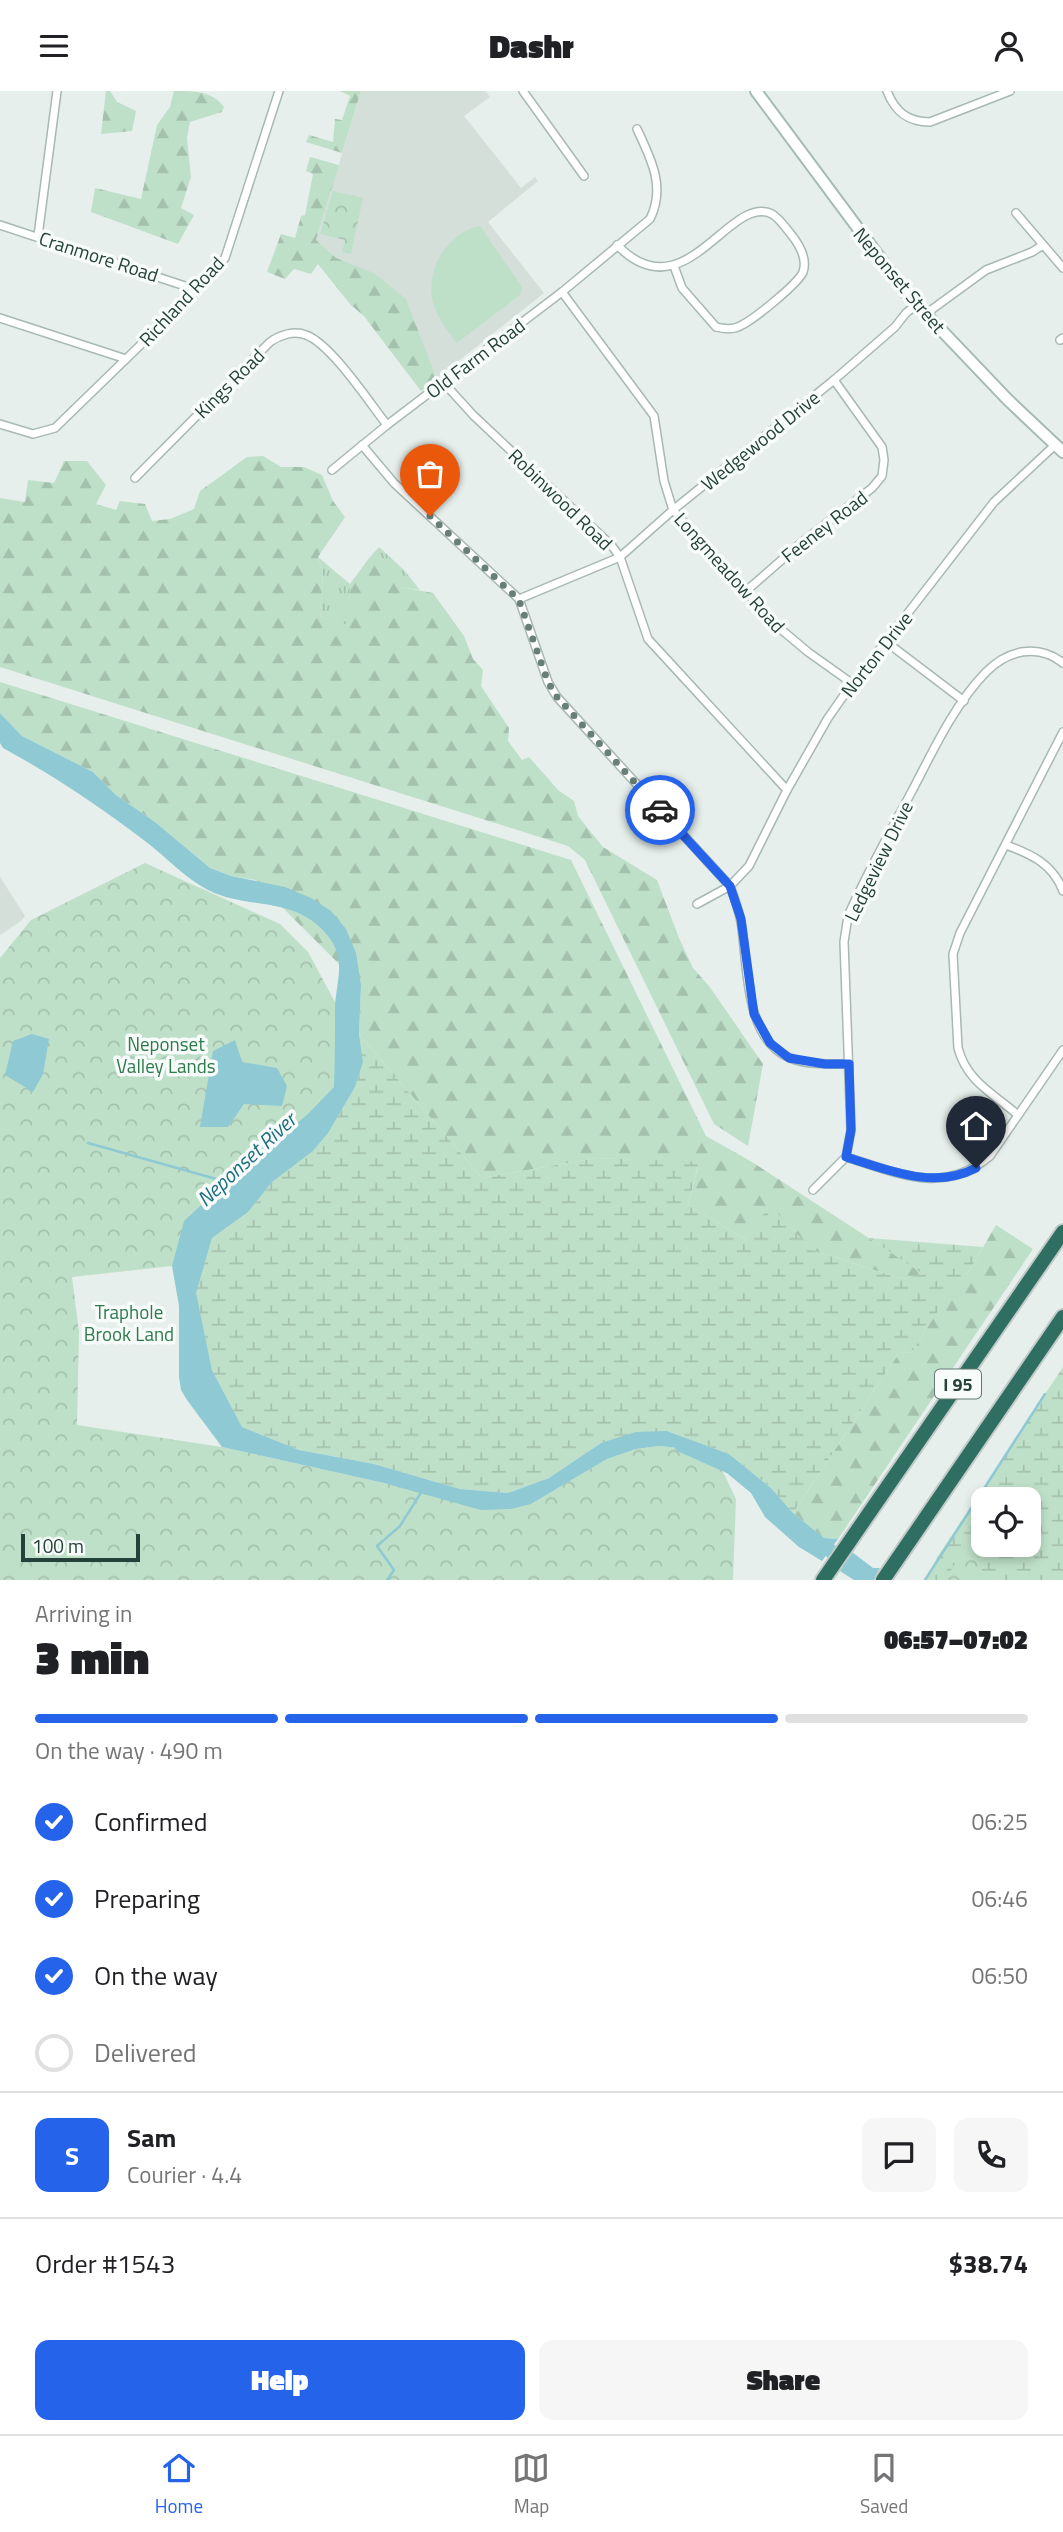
<!DOCTYPE html>
<meta charset="utf-8">
<style>
:root{--surface:#fff;--page:#f6f6f6;--text:#202124;--muted:#757577;--line:#e0e0e0;--accent:#2563eb}
body{margin:0;font-family:"Titillium Web",sans-serif;background:var(--page);color:var(--text);height:100vh;display:flex;flex-direction:column;font-size:26px;white-space:nowrap}
*{box-sizing:border-box;margin:0}
p{font-size:23px;color:var(--muted)}
.icon{flex:none;width:38px;height:38px;fill:none;stroke:currentColor;stroke-width:2;stroke-linecap:round;stroke-linejoin:round}
.map{position:relative;height:1489px;overflow:hidden}
.panel{display:flex;flex-direction:column;background:var(--surface);flex:1}
.panel>*{flex:none}
.fabs{position:absolute;left:971px;top:1396px;display:grid;gap:14px}
.fabs a{display:grid;place-items:center;width:70px;height:70px;border-radius:14px;background:var(--surface);box-shadow:0 4px 10px #0003;font-size:35px}
.scale{position:absolute;left:21px;bottom:18px;width:119px;box-sizing:border-box;padding-left:7px;border:4px solid #24423a;border-top:0;font-size:19px;line-height:24px;white-space:nowrap;color:#24423a;-webkit-text-stroke:5px #f7fbf9;paint-order:stroke}
.pin{position:absolute;display:grid;place-items:center;width:60px;height:60px;color:#fff;margin:-72px -30px;border-radius:50% 50% 50% 0;rotate:-45deg;box-shadow:0 0 7px #0007}
.pin .icon{rotate:45deg}
.courier{position:absolute;display:grid;place-items:center;width:70px;height:70px;margin:-35px;border:5px solid #2563eb;border-radius:50%;background:#fff;color:#222;box-shadow:0 2px 9px #0007}
.overview em{font-style:normal;font-weight:800}
.overview div{display:flex;flex-direction:column-reverse}
.overview{display:flex;align-items:center;justify-content:space-between;height:119px;padding:0 35px}
h1{font-size:46px;font-weight:800;line-height:52px}
.bar{display:grid;grid-template-columns:repeat(4,1fr);gap:10px 7px;align-content:center;height:84px;padding:0 35px}
.bar i{height:9px;border-radius:5px;background:var(--line)}
.bar .current{background:var(--accent)}
.bar p{grid-column:span 4}
.line{display:flex;align-items:center;gap:18px;padding:0 35px;border-top:2px solid var(--line)}
.line div{flex:1}
.round{display:grid;place-items:center;flex:none;width:74px;height:74px;border-radius:14px;background:var(--page)}
ol{padding:0 35px;list-style:none}
li{display:flex;align-items:center;gap:21px;height:77px}
li p{margin-inline-start:auto}
li .icon{padding:7px;border-radius:50%;background:var(--accent);color:#fff;stroke-width:4}
li:last-child{color:var(--muted)}
li i{width:38px;height:38px;border:4px solid var(--line);border-radius:50%}
.primary-button{display:flex;gap:14px;margin-top:auto;padding:14px 35px}
.primary-button a{flex:1;height:80px;border-radius:14px;background:var(--accent);color:#fff;font-size:28px;font-weight:800;line-height:80px;text-align:center}
.primary-button a+a{background:var(--page);color:var(--text)}
header{display:flex;justify-content:space-between;align-items:center;height:91px;padding:0 35px;background:var(--surface);font-size:32px;font-weight:800}
.dock{display:flex;justify-content:space-around;align-items:center;height:98px;border-top:2px solid var(--line);background:var(--surface);font-size:19px;color:var(--muted)}
.dock a{display:grid;justify-items:center;gap:4px}
.dock .current{color:var(--accent)}
.map>svg:first-child{display:block}
.built{fill:#d4dfda}
.grass{fill:url(#grass-tufts)}
.forest{fill:url(#forest-firs)}
.wetland{fill:url(#wetland-marsh);fill-rule:evenodd}
.park{fill:url(#park-crowns)}
.pitch{fill:#bfe0c8}
.water{fill:#8ec9d4}
.lines{fill:none;stroke-linecap:round;stroke-linejoin:round}
.stream{stroke:#8ec9d4;stroke-width:2.5}
.river{stroke:#8ec9d4;stroke-width:14}
.street-casing{stroke:#a8b8b2;stroke-width:10}
.secondary-casing{stroke:#a4bbb3;stroke-width:14}
.highway-casing{stroke:#c2cac8;stroke-width:18}
.street{stroke:#fff;stroke-width:7}
.secondary{stroke:#fff;stroke-width:10}
.highway{stroke:#2f6f62;stroke-width:14}
.done{stroke:#687f78;stroke-width:7;stroke-dasharray:0 12.6}
.route{stroke:#2563eb;stroke-width:9}
.labels{text-anchor:middle;dominant-baseline:central;stroke-width:7;stroke-linejoin:round;paint-order:stroke}
.shield{fill:#f7fbf9;stroke:#637a73;stroke-width:2}
.shield-label{font-size:18px;font-weight:bold;fill:#24423a}
.street-label{font-size:19px;fill:#24423a;stroke:#f7fbf9}
.park-label{font-size:19px;fill:#2d7a4b;stroke:#f7fbf9}
.water-label{font-size:21px;font-style:italic;fill:#1c6f80;stroke:#f7fbf9}
</style>
<header><svg class="icon" aria-label="menu" viewBox="0 0 24 24"><path d="M4 6h16M4 12h16M4 18h16"/></svg>Dashr<svg class="icon" aria-label="person" viewBox="0 0 24 24"><circle cx="12" cy="8" r="4"/><path d="M4 21q1-7 8-7t8 7"/></svg></header>
<div class="map">
<svg width="1063" height="1489" viewBox="0 0 1063 1489">
<defs>
<pattern id="grass-tufts" width="24" height="20" patternUnits="userSpaceOnUse" patternTransform="scale(1.75)"><rect width="24" height="20" fill="#bfe0c8"/><path d="M3 7l-1-3M5 7V3M7 7l1-3M15 17l-1-3M17 17v-4M19 17l1-3" fill="none" stroke="#a4c1ad"/></pattern>
<pattern id="forest-firs" width="22" height="20" patternUnits="userSpaceOnUse" patternTransform="scale(1.75)"><rect width="22" height="20" fill="#bfe0c8"/><path d="M5 1l3.5 6h-7zM16 11l3.5 6h-7z" fill="#a4c1ad"/></pattern>
<pattern id="wetland-marsh" width="20" height="14" patternUnits="userSpaceOnUse" patternTransform="scale(1.75)"><rect width="20" height="14" fill="#bfe0c8"/><path d="M1 5h8M5 5V1M11 12h8M15 12V8" fill="none" stroke="#a4c1ad"/></pattern>
<pattern id="park-crowns" width="20" height="18" patternUnits="userSpaceOnUse" patternTransform="scale(1.75)"><rect width="20" height="18" fill="#bfe0c8"/><path d="M2 6a3 3 0 1 1 6 0M12 15a3 3 0 1 1 6 0" fill="none" stroke="#a4c1ad"/></pattern>
</defs>
<rect width="100%" height="100%" fill="#e6efeb"/>
<g class="built">
<polygon points="361,0 485,0 490,6 464,25 521,97 535,86 538,90 488,131 544,202 421,300 364,225 351,214 306,158 316,149"/>
<polygon points="0,786 25,825 21,830 0,844"/>
</g>
<g class="grass">
<polygon points="379,456 404,479 420,499 399,496 390,487 398,480 380,467 369,467"/>
<polygon points="318,466 350,493 349,535 320,525 323,480"/>
</g>
<g class="forest">
<polygon points="106,0 110,0 117,11 136,20 132,40 101,43"/>
<path d="M174,0C193,0 213,0 224,16L222,21L190,31L187,47L191,86L181,117L194,124L178,153L91,121L95,97L141,108L157,34L170,16Z"/>
<polygon points="340,0 361,0 342,62 306,51 309,44 333,51 335,28 342,29 350,5"/>
<polygon points="310,66 339,74 316,149 336,167 374,182 406,208 437,289 421,300 364,225 351,214 318,173 311,183 294,178 285,188 267,181 281,143 295,147 301,125 305,124 313,83 306,80"/>
<polygon points="263,365 281,376 304,376 322,384 333,410 345,426 318,466 323,480 320,525 348,534 350,493 369,467 380,467 399,480 391,487 400,496 433,502 464,545 473,568 483,579 481,595 509,637 508,650 522,669 529,666 558,699 574,710 578,725 603,756 657,789 679,847 693,877 709,895 763,973 748,1055 714,1033 585,769 568,755 0,576 0,407 25,411 28,389 54,392 64,370 87,370 106,394 96,413 116,419 120,410 145,413 152,430 170,428 194,418 200,400 247,366"/>
<polygon points="0,591 571,769 706,1045 752,1071 924,1183 902,1188 812,1159 770,1115 745,1148 688,1114 699,1072 596,1067 482,1087 359,943 361,895 255,789 231,785 210,777 155,731 116,704 93,681 22,645 0,622"/>
<polygon points="996,1134 1033,1158 838,1448 824,1447 793,1422 899,1262 912,1261 958,1187 968,1182"/>
</g>
<g class="wetland">
<polygon points="359,943 482,1087 596,1067 699,1071 688,1114 745,1148 770,1114 812,1159 902,1188 923,1183 869,1147 983,1156 968,1182 958,1188 912,1261 899,1262 793,1422 772,1398 729,1363 667,1340 601,1352 549,1387 508,1402 460,1398 374,1373 299,1359 242,1336 212,1279 195,1202 212,1147 248,1121 272,1091 313,1060 328,1042 355,996 363,971"/>
<path d="M1063,1276V1489H925L938,1465ZM984,1409H1029V1454H984Z"/>
</g>
<g class="park">
<polygon points="333,100 363,107 351,163 342,161 345,149 320,143"/>
<polygon points="145,772 280,833 308,861 335,911 359,943 363,971 355,996 328,1042 313,1060 272,1091 248,1121 172,1175 72,1186 79,1241 77,1334 222,1356 384,1392 531,1413 607,1368 636,1358 659,1355 689,1358 715,1364 736,1408 733,1489 0,1489 0,867 31,829"/>
<polygon points="966,1454 976,1459 983,1489 947,1489 947,1486"/>
</g>
<path class="pitch" d="M480,135L522,196L520,204L457,252C447,240 439,229 434,215C423,182 446,141 480,135Z"/>
<g class="water">
<path d="M0,622L22,645L93,681L116,704L155,731L210,777L231,785L285,796L311,807L331,820L346,838L356,862L361,895L359,943L363,971L355,996L328,1042L313,1060L272,1091L248,1121L212,1147L196,1202L212,1279L242,1336L299,1359L374,1373L460,1398L508,1402L549,1387L601,1352L636,1341L667,1340L729,1363L772,1398L793,1422L824,1447L838,1448L822,1470L799,1456L765,1426L751,1402L722,1378L715,1365L689,1358L659,1355L636,1358L607,1368L531,1413L511,1418L481,1419L384,1392L222,1356L187,1309L181,1299L179,1286V1215L172,1175L184,1130L222,1095L240,1073L271,1052L307,1024L334,996C335,969 335,943 335,916C336,891 347,869 328,845C294,803 249,820 208,799C185,787 165,765 145,750C99,715 53,684 3,657L0,652Z"/>
<polygon points="32,943 49,948 43,983 33,1001 5,984 13,950"/>
<polygon points="235,949 242,971 277,977 287,995 282,1015 244,1013 228,1036 200,1036 213,960"/>
<polygon points="852,1461 873,1477 880,1477 872,1489 854,1489 840,1480"/>
</g>
<g class="lines">
<g class="stream">
<polyline points="88,1052 227,1091"/>
<polyline points="387,1489 394,1479 377,1455 400,1435 422,1400"/>
<polyline points="925,1489 1045,1303"/>
</g>
<g class="river">
<polyline points="681,1354 733,1377"/>
<polyline points="815,1450 876,1489"/>
</g>
<defs>
<g id="street">
<polyline points="523,0 584,85"/>
<path d="M887,0C895,21 908,31 930,31L1010,0"/>
<polyline points="1016,122 1063,177"/>
<polyline points="0,134 197,199"/>
<polyline points="38,145 57,0"/>
<path d="M617,154C685,224 729,102 772,123C779,127 785,136 790,142C799,153 808,167 803,181C798,193 754,228 742,234C734,239 724,238 716,236L682,197L674,175"/>
<polyline points="562,201 654,325 664,390 673,419 777,535 808,561 853,593"/>
<polyline points="927,222 986,179 1032,161 1043,154"/>
<polyline points="0,227 126,268"/>
<polyline points="1060,249 1063,247"/>
<polyline points="444,292 473,324 612,455 620,466 648,548 787,699"/>
<polyline points="0,333 33,343 55,337 197,199 225,167 279,0"/>
<path d="M362,354L394,392L519,508L548,591L557,606L730,795C734,806 739,819 741,831C748,871 743,948 790,967C808,974 830,973 849,973"/>
<path d="M332,379L387,334L562,201L650,128C666,96 651,68 637,38"/>
<path d="M135,387L270,251C280,244 294,239 306,244C331,253 369,311 387,334"/>
<polyline points="745,501 801,452 872,397 882,385 884,369 882,356 834,289"/>
<polyline points="519,508 620,466 673,419 834,289 895,236 906,222 916,214"/>
<polyline points="885,550 964,610"/>
<path d="M1006,754C1031,763 1053,773 1063,800"/>
<polyline points="697,813 730,795 749,775 787,699 828,627 842,607 994,411 1055,354"/>
<path d="M1018,1024C994,1003 967,991 958,957L953,863L960,842L1063,641"/>
<path d="M846,1066L851,1039L844,851L848,825C867,782 890,741 912,700C933,660 954,614 986,581C1008,559 1038,552 1063,572"/>
<path d="M813,1099L846,1066C898,1082 943,1105 990,1065L1063,959"/>
</g>
<polyline id="secondary" points="756,0 906,202 1008,309 1063,361"/>
<g id="highway">
<polyline points="823,1489 1063,1141"/>
<polyline points="883,1489 1063,1226"/>
</g>
</defs>
<use href="#street" class="street-casing"/>
<use href="#secondary" class="secondary-casing"/>
<use href="#highway" class="highway-casing"/>
<use href="#street" class="street"/>
<use href="#secondary" class="secondary"/>
<use href="#highway" class="highway"/>
</g>
<g class="lines">
<polyline class="done" points="430,425 519,509 548,591 557,606 660,719"/>
<path class="route" d="M660,719L730,795L741,828L754,923L770,952L789,967L825,973H849L851,1039L846,1066C888,1079 934,1099 976,1077"/>
</g>
<g class="labels">
<rect class="shield" x="935" y="1278.5" width="46" height="29" rx="5"/>
<g class="shield-label">
<text x="958" y="1293">I 95</text>
</g>
<g class="street-label">
<text transform="translate(99 165) rotate(18)">Cranmore Road</text>
<text transform="translate(900 189) rotate(50)">Neponset Street</text>
<text transform="translate(181 210) rotate(-47)">Richland Road</text>
<text transform="translate(475 267) rotate(-37)">Old Farm Road</text>
<text transform="translate(229 292) rotate(-45)">Kings Road</text>
<text transform="translate(760 349) rotate(-39)">Wedgewood Drive</text>
<text transform="translate(561 408) rotate(44)">Robinwood Road</text>
<text transform="translate(824 435) rotate(-38)">Feeney Road</text>
<text transform="translate(730 481) rotate(48)">Longmeadow Road</text>
<text transform="translate(876 563) rotate(-52)">Norton Drive</text>
<text transform="translate(878 770) rotate(-64)">Ledgeview Drive</text>
</g>
<g class="park-label">
<text x="166" y="952">Neponset<tspan x="166" dy="22">Valley Lands</tspan></text>
<text x="129" y="1220">Traphole<tspan x="129" dy="22">Brook Land</tspan></text>
</g>
<g class="water-label">
<text transform="translate(246 1068) rotate(-43)">Neponset River</text>
</g>
</g>
</svg>
<div class="fabs">
<a><svg class="icon" aria-label="locate" viewBox="0 0 24 24"><circle cx="12" cy="12" r="6"/><path d="M12 2v4M12 18v4M2 12h4M18 12h4"/></svg></a>
</div>
<div class="scale">100 m</div>
<div class="pin" style="left:430px;top:425px;background:#ea580c"><svg class="icon" aria-label="bag" viewBox="0 0 24 24"><path d="M5 8h14l-1 12H6zM9 8a3 3 0 0 1 6 0"/></svg></div>
<div class="pin" style="left:976px;top:1077px;background:#1f2937"><svg class="icon" aria-label="home" viewBox="0 0 24 24"><path d="M3 11l9-7 9 7M6 9v11h12V9"/></svg></div>
<div class="courier" style="left:660px;top:719px"><svg class="icon" aria-label="car" viewBox="0 0 24 24"><path d="M5 17H2v-5l4-1 3-4h7l3 4 3 1v5h-3M9 17h6M6 11h13"/><circle cx="7" cy="17" r="2"/><circle cx="17" cy="17" r="2"/></svg></div>
</div>
<section class="panel">
<div class="overview"><div><h1>3 min</h1><p>Arriving in</p></div><em>06:57–07:02</em></div>
<div class="bar"><i class="current"></i><i class="current"></i><i class="current"></i><i></i><p>On the way · 490 m</p></div>
<ol>
<li><svg class="icon" aria-label="check" viewBox="0 0 24 24"><path d="M5 12l5 5 9-10"/></svg>Confirmed<p>06:25</p></li>
<li><svg class="icon" aria-label="check" viewBox="0 0 24 24"><path d="M5 12l5 5 9-10"/></svg>Preparing<p>06:46</p></li>
<li><svg class="icon" aria-label="check" viewBox="0 0 24 24"><path d="M5 12l5 5 9-10"/></svg>On the way<p>06:50</p></li>
<li><i></i>Delivered</li>
</ol>
<div class="line" style="height:126px"><b class="round" style="background:var(--accent);color:#fff">S</b><div><b>Sam</b><p>Courier · 4.4</p></div><a class="round"><svg class="icon" aria-label="chat" viewBox="0 0 24 24"><path d="M4 5h16v11H9l-5 4z"/></svg></a><a class="round"><svg class="icon" aria-label="phone" viewBox="0 0 24 24"><path d="M5 4h4l2 5-3 2q2 4 5 5l2-3 5 2v4C11 20 4 13 5 4z"/></svg></a></div>
<div class="line" style="height:91px"><div>Order #1543</div><b>$38.74</b></div>
<div class="primary-button"><a>Help</a><a>Share</a></div>
</section>
<nav class="dock">
<a class="current"><svg class="icon" aria-label="home" viewBox="0 0 24 24"><path d="M3 11l9-7 9 7M6 9v11h12V9"/></svg>Home</a>
<a><svg class="icon" aria-label="map" viewBox="0 0 24 24"><path d="M3 6l6-2 6 2 6-2v14l-6 2-6-2-6 2zM9 4v14M15 6v14"/></svg>Map</a>
<a><svg class="icon" aria-label="saved" viewBox="0 0 24 24"><path d="M7 4h10v16l-5-4-5 4z"/></svg>Saved</a>
</nav>
